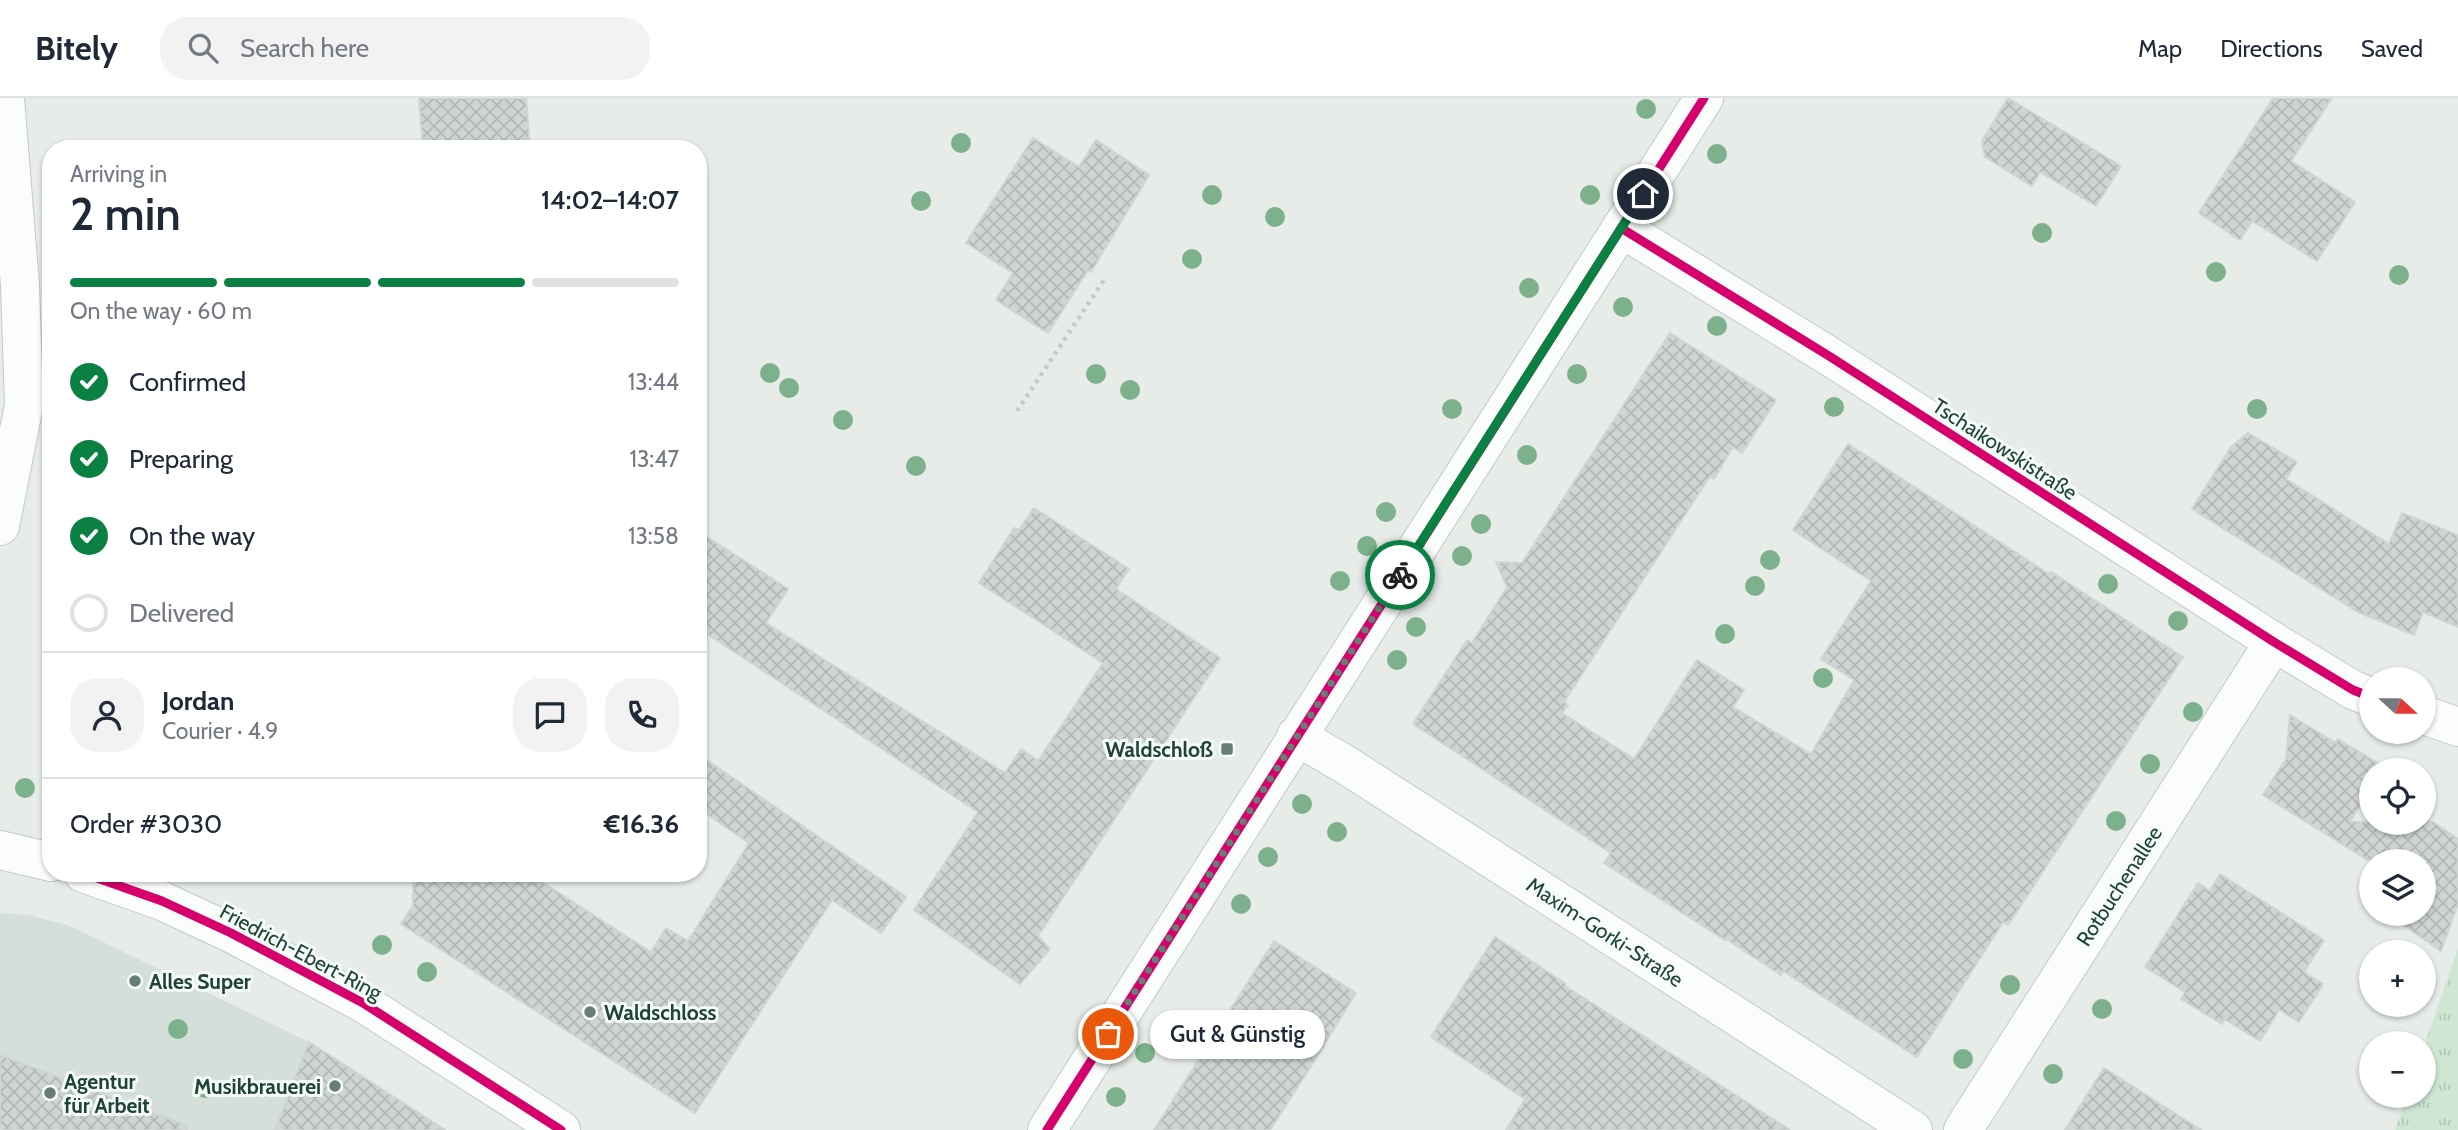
<!DOCTYPE html>
<meta charset="utf-8">
<style>
:root{--surface:#fff;--page:#f2f2f3;--text:#1f2937;--muted:#747a83;--line:#e0e1e3;--accent:#0b8043}
body{margin:0;font-family:Cabin,sans-serif;background:var(--page);color:var(--text);height:100vh;display:flex;flex-direction:column;font-size:26px;white-space:nowrap}
*{box-sizing:border-box;margin:0}
p{font-size:23px;color:var(--muted)}
.icon{flex:none;width:38px;height:38px;fill:none;stroke:currentColor;stroke-width:2;stroke-linecap:round;stroke-linejoin:round}
.map{position:relative;flex:1;overflow:hidden}
.panel{position:absolute;left:42px;top:42px;width:665px;height:742px;display:flex;flex-direction:column;background:var(--surface);border-radius:28px;box-shadow:0 2px 5px #0004}
.panel>*{flex:none}
.needle{width:46px;rotate:111deg}
.tools{position:absolute;left:2359px;top:569px;display:grid;gap:14px}
.tools a{display:grid;place-items:center;width:77px;height:77px;border-radius:50%;background:var(--surface);box-shadow:0 2px 5px #0004;font-size:35px}
.pin{position:absolute;display:grid;place-items:center;width:60px;height:60px;color:#fff;margin:-30px;border:4px solid #fff;border-radius:50%;box-shadow:0 2px 7px #0007}
.courier{position:absolute;display:grid;place-items:center;width:70px;height:70px;margin:-35px;border:5px solid #0b8043;border-radius:50%;background:#fff;color:#222;box-shadow:0 2px 9px #0007}
.bubble{position:absolute;height:49px;border-radius:24px;background:var(--surface);box-shadow:0 2px 5px #0004;font-size:23px;font-weight:600;line-height:49px;text-align:center}
.headline em{font-style:normal;font-weight:600}
.headline div{display:flex;flex-direction:column-reverse}
.headline{display:flex;align-items:center;justify-content:space-between;height:119px;padding:0 28px}
h1{font-size:46px;font-weight:600;line-height:52px}
.bar{display:grid;grid-template-columns:repeat(4,1fr);gap:10px 7px;align-content:center;height:84px;padding:0 28px}
.bar i{height:9px;border-radius:5px;background:var(--line)}
.bar .active{background:var(--accent)}
.bar p{grid-column:span 4}
.line{display:flex;align-items:center;gap:18px;padding:0 28px;border-top:2px solid var(--line)}
.line div{flex:1}
.round{display:grid;place-items:center;flex:none;width:74px;height:74px;border-radius:28px;background:var(--page)}
ol{padding:0 28px;list-style:none}
li{display:flex;align-items:center;gap:21px;height:77px}
li p{margin-inline-start:auto}
li .icon{padding:7px;border-radius:50%;background:var(--accent);color:#fff;stroke-width:4}
li:last-child{color:var(--muted)}
li i{width:38px;height:38px;border:4px solid var(--line);border-radius:50%}
header{display:flex;align-items:center;gap:42px;box-sizing:border-box;height:98px;padding:0 35px;background:var(--surface);border-bottom:2px solid var(--line)}
header strong{font-size:33px}
nav{display:flex;gap:38px;margin-inline-start:auto;font-size:24px}
.search{width:490px;height:63px;background:var(--page);display:flex;align-items:center;gap:18px;box-sizing:border-box;padding:0 24px;border-radius:28px;color:var(--muted);font-size:26px}
.map>svg:first-child{display:block}
.built{fill:#d4dfd9}
.grass{fill:url(#grass-tufts)}
.building{fill:url(#building-cross-hatch);stroke:#cfd5d2;stroke-width:2}
.lines{fill:none;stroke-linecap:round;stroke-linejoin:round}
.street-casing{stroke:#c3c9c6;stroke-width:40}
.secondary-casing{stroke:#c2cac6;stroke-width:40}
.path{stroke:#c1ccc7;stroke-width:4.5;stroke-dasharray:3.5 5;stroke-linecap:butt}
.street{stroke:#fbfcfc;stroke-width:38}
.secondary{stroke:#fbfcfc;stroke-width:38}
.cycleway-casing{stroke:#f5fbf7;stroke-width:13}
.cycleway{stroke:#d6006c;stroke-width:9}
.tree{fill:#7cb18c}
.done{stroke:#667e75;stroke-width:7;stroke-dasharray:0 12.6}
.route{stroke:#0b8043;stroke-width:9}
.poi-dot{fill:#667e75;stroke:#f5fbf7;stroke-width:2.5}
.labels{text-anchor:middle;dominant-baseline:central;stroke-width:6;stroke-linejoin:round;paint-order:stroke}
.street-label{font-size:21px;fill:#204337;stroke:#f5fbf7}
.poi-label{font-size:21px;font-weight:bold;fill:#204337;stroke:#f5fbf7;text-anchor:start}
</style>
<header>
<strong>Bitely</strong>
<div class="search"><svg class="icon" aria-label="search" viewBox="0 0 24 24"><circle cx="10" cy="10" r="6"/><path d="M15 15l6 6"/></svg>Search here</div>
<nav><a>Map</a><a>Directions</a><a>Saved</a></nav>
</header>
<div class="map">
<svg width="2458" height="1032" viewBox="0 0 2458 1032">
<defs>
<pattern id="grass-tufts" width="24" height="20" patternUnits="userSpaceOnUse" patternTransform="scale(1.75)"><rect width="24" height="20" fill="#cee7d3"/><path d="M3 7l-1-3M5 7V3M7 7l1-3M15 17l-1-3M17 17v-4M19 17l1-3" fill="none" stroke="#b1c7b6"/></pattern>
<pattern id="building-cross-hatch" width="8" height="8" patternUnits="userSpaceOnUse" patternTransform="scale(1.75)"><rect width="8" height="8" fill="#ced5d2"/><path d="M0 0l8 8M0 8l8-8" fill="none" stroke="#b1b8b5"/></pattern>
</defs>
<rect width="100%" height="100%" fill="#e7ece9"/>
<polygon class="built" points="0,815 29,817 70,828 309,944 445,1032 0,1032"/>
<polygon class="grass" points="2458,850 2458,1032 2395,1032 2407,998 2424,998 2424,949"/>
<g class="building">
<polygon points="419,0 526,0 530,51 423,51"/>
<polygon points="2008,0 2121,68 2096,108 2040,74 2032,88 1985,59 1982,43"/>
<polygon points="2273,0 2332,0 2291,63 2355,104 2317,163 2252,123 2240,142 2199,115"/>
<polygon points="1033,40 1079,69 1096,42 1149,77 1091,174 1088,172 1048,235 996,202 1013,175 966,145"/>
<polygon points="1670,235 1776,302 1742,355 1733,349 1714,381 1710,378 1564,604 1568,607 1562,615 1634,661 1697,562 1744,592 1733,609 1811,656 1854,582 1821,561 1871,483 1793,432 1848,346 2049,476 2051,474 2183,559 2008,827 2003,824 1917,959 1783,873 1781,877 1726,841 1725,842 1604,765 1611,755 1413,626 1467,542 1472,545 1507,489 1496,464 1522,465"/>
<polygon points="2248,335 2297,364 2286,381 2389,446 2402,415 2458,437 2458,529 2423,514 2414,537 2358,514 2192,411 2231,349"/>
<polygon points="1034,410 1129,471 1116,491 1220,560 1038,838 1050,851 1020,886 914,812 978,714 698,530 698,433 788,491 766,525 1005,675 1021,651 1038,663 1103,565 979,485 1014,430 1019,432"/>
<polygon points="2290,617 2336,645 2338,641 2384,669 2382,672 2371,672 2371,690 2350,724 2433,724 2458,741 2458,806 2441,853 2390,818 2392,816 2424,816 2424,763 2371,764 2263,697 2286,661"/>
<polygon points="698,656 906,799 881,835 832,802 695,1015 401,826 413,807 413,775 528,775 651,854 666,830 688,843 749,745 698,710"/>
<polygon points="2220,776 2324,842 2304,874 2323,886 2299,924 2279,912 2260,943 2224,921 2222,926 2181,901 2185,894 2145,869 2198,785 2210,793"/>
<polygon points="1495,839 1566,886 1565,888 1790,1032 1506,1032 1525,1001 1431,939"/>
<polygon points="1274,843 1356,895 1306,976 1270,1032 1154,1032"/>
<polygon points="309,944 445,1032 275,1032"/>
<polygon points="0,957 188,1028 187,1032 0,1032"/>
<polygon points="2104,970 2201,1032 2065,1032"/>
</g>
<g class="lines">
<defs>
<g id="street">
<polyline points="1621,130 1829,258 2274,544 2353,592 2371,599"/>
<polyline points="0,428 24,307 20,187 5,0"/>
<polyline points="2424,617 2458,629"/>
<polyline points="1296,638 1346,667 1913,1032"/>
<polyline points="0,752 51,764"/>
<polyline points="83,775 162,803 231,835 363,905 561,1032"/>
<polyline points="1963,1032 2274,544"/>
</g>
<polyline id="secondary" points="1047,1032 1704,0"/>
</defs>
<use href="#street" class="street-casing"/>
<use href="#secondary" class="secondary-casing"/>
<polyline class="path" points="1017,313 1104,182"/>
<use href="#street" class="street"/>
<use href="#secondary" class="secondary"/>
<defs>
<g id="cycleway">
<polyline points="1621,130 1829,258 2274,544 2353,592 2371,599"/>
<polyline points="83,775 162,803 231,835 363,905 561,1032"/>
<polyline points="1047,1032 1704,0"/>
</g>
</defs>
<use href="#cycleway" class="cycleway-casing"/>
<use href="#cycleway" class="cycleway"/>
</g>
<g class="tree">
<circle cx="1646" cy="11" r="10"/>
<circle cx="961" cy="45" r="10"/>
<circle cx="1717" cy="56" r="10"/>
<circle cx="1212" cy="97" r="10"/>
<circle cx="1590" cy="97" r="10"/>
<circle cx="921" cy="103" r="10"/>
<circle cx="1275" cy="119" r="10"/>
<circle cx="2042" cy="135" r="10"/>
<circle cx="1192" cy="161" r="10"/>
<circle cx="2216" cy="174" r="10"/>
<circle cx="2399" cy="177" r="10"/>
<circle cx="1529" cy="190" r="10"/>
<circle cx="1623" cy="209" r="10"/>
<circle cx="1717" cy="228" r="10"/>
<circle cx="770" cy="275" r="10"/>
<circle cx="1096" cy="276" r="10"/>
<circle cx="1577" cy="276" r="10"/>
<circle cx="789" cy="290" r="10"/>
<circle cx="1130" cy="292" r="10"/>
<circle cx="1834" cy="309" r="10"/>
<circle cx="1452" cy="311" r="10"/>
<circle cx="2257" cy="311" r="10"/>
<circle cx="843" cy="322" r="10"/>
<circle cx="1527" cy="357" r="10"/>
<circle cx="916" cy="368" r="10"/>
<circle cx="1386" cy="414" r="10"/>
<circle cx="1481" cy="426" r="10"/>
<circle cx="1367" cy="448" r="10"/>
<circle cx="1462" cy="458" r="10"/>
<circle cx="1770" cy="462" r="10"/>
<circle cx="1340" cy="483" r="10"/>
<circle cx="2108" cy="486" r="10"/>
<circle cx="1755" cy="488" r="10"/>
<circle cx="2178" cy="523" r="10"/>
<circle cx="1416" cy="529" r="10"/>
<circle cx="1725" cy="536" r="10"/>
<circle cx="1397" cy="562" r="10"/>
<circle cx="1823" cy="580" r="10"/>
<circle cx="2193" cy="614" r="10"/>
<circle cx="2150" cy="666" r="10"/>
<circle cx="25" cy="690" r="10"/>
<circle cx="1302" cy="706" r="10"/>
<circle cx="2116" cy="723" r="10"/>
<circle cx="1337" cy="734" r="10"/>
<circle cx="1268" cy="759" r="10"/>
<circle cx="1241" cy="806" r="10"/>
<circle cx="382" cy="847" r="10"/>
<circle cx="427" cy="874" r="10"/>
<circle cx="2010" cy="887" r="10"/>
<circle cx="2102" cy="911" r="10"/>
<circle cx="178" cy="931" r="10"/>
<circle cx="1145" cy="955" r="10"/>
<circle cx="1963" cy="961" r="10"/>
<circle cx="2053" cy="976" r="10"/>
<circle cx="205" cy="990" r="10"/>
<circle cx="1116" cy="999" r="10"/>
</g>
<g class="lines">
<polyline class="done" points="1108,936 1400,477"/>
<polyline class="route" points="1400,477 1643,96"/>
</g>
<g class="poi-dot">
<rect x="1220" y="644" width="14" height="14" rx="3.5"/>
<circle cx="135" cy="883" r="7"/>
<circle cx="590" cy="914" r="7"/>
<circle cx="335" cy="988" r="7"/>
<circle cx="50" cy="995" r="7"/>
</g>
<g class="labels">
<g class="street-label">
<text transform="translate(2005 351) rotate(33)">Tschaikowskistraße</text>
<text transform="translate(2119 788) rotate(-57)">Rotbuchenallee</text>
<text transform="translate(1605 834) rotate(33)">Maxim-Gorki-Straße</text>
<text transform="translate(301 854) rotate(28)">Friedrich-Ebert-Ring</text>
</g>
<g class="poi-label">
<text x="1213" y="651" text-anchor="end">Waldschloß</text>
<text x="149" y="883">Alles Super</text>
<text x="604" y="914">Waldschloss</text>
<text x="64" y="983">Agentur<tspan x="64" dy="24">für Arbeit</tspan></text>
<text x="321" y="988" text-anchor="end">Musikbrauerei</text>
</g>
</g>
</svg>
<div class="tools">
<a><svg class="needle" viewBox="-14 -14 28 28"><path d="M0-13l5 13h-10z" fill="#e53935"/><path d="M0 13l5-13h-10z" fill="#747a83"/></svg></a>
<a><svg class="icon" aria-label="locate" viewBox="0 0 24 24"><circle cx="12" cy="12" r="6"/><path d="M12 2v4M12 18v4M2 12h4M18 12h4"/></svg></a>
<a><svg class="icon" aria-label="layers" viewBox="0 0 24 24"><path d="M12 4l9 5-9 5-9-5zM3 14l9 5 9-5"/></svg></a>
<a>+</a>
<a>−</a>
</div>
<div class="pin" style="left:1108px;top:936px;background:#ea580c"><svg class="icon" aria-label="bag" viewBox="0 0 24 24"><path d="M5 8h14l-1 12H6zM9 8a3 3 0 0 1 6 0"/></svg></div>
<div class="pin" style="left:1643px;top:96px;background:#1f2937"><svg class="icon" aria-label="home" viewBox="0 0 24 24"><path d="M3 11l9-7 9 7M6 9v11h12V9"/></svg></div>
<div class="courier" style="left:1400px;top:477px"><svg class="icon" aria-label="bike" viewBox="0 0 24 24"><circle cx="6" cy="16" r="4"/><circle cx="18" cy="16" r="4"/><path d="M6 16l4-8h5l3 8M10 8l3 8H6M13 5h3"/></svg></div>
<div class="bubble" style="left:1150px;top:912px;width:175px">Gut &amp; Günstig</div>
<section class="panel">
<div class="headline"><div><h1>2 min</h1><p>Arriving in</p></div><em>14:02–14:07</em></div>
<div class="bar"><i class="active"></i><i class="active"></i><i class="active"></i><i></i><p>On the way · 60 m</p></div>
<ol>
<li><svg class="icon" aria-label="check" viewBox="0 0 24 24"><path d="M5 12l5 5 9-10"/></svg>Confirmed<p>13:44</p></li>
<li><svg class="icon" aria-label="check" viewBox="0 0 24 24"><path d="M5 12l5 5 9-10"/></svg>Preparing<p>13:47</p></li>
<li><svg class="icon" aria-label="check" viewBox="0 0 24 24"><path d="M5 12l5 5 9-10"/></svg>On the way<p>13:58</p></li>
<li><i></i>Delivered</li>
</ol>
<div class="line" style="height:126px"><a class="round"><svg class="icon" aria-label="person" viewBox="0 0 24 24"><circle cx="12" cy="8" r="4"/><path d="M4 21q1-7 8-7t8 7"/></svg></a><div><b>Jordan</b><p>Courier · 4.9</p></div><a class="round"><svg class="icon" aria-label="chat" viewBox="0 0 24 24"><path d="M4 5h16v11H9l-5 4z"/></svg></a><a class="round"><svg class="icon" aria-label="phone" viewBox="0 0 24 24"><path d="M5 4h4l2 5-3 2q2 4 5 5l2-3 5 2v4C11 20 4 13 5 4z"/></svg></a></div>
<div class="line" style="height:91px"><div>Order #3030</div><b>€16.36</b></div>
</section>
</div>
